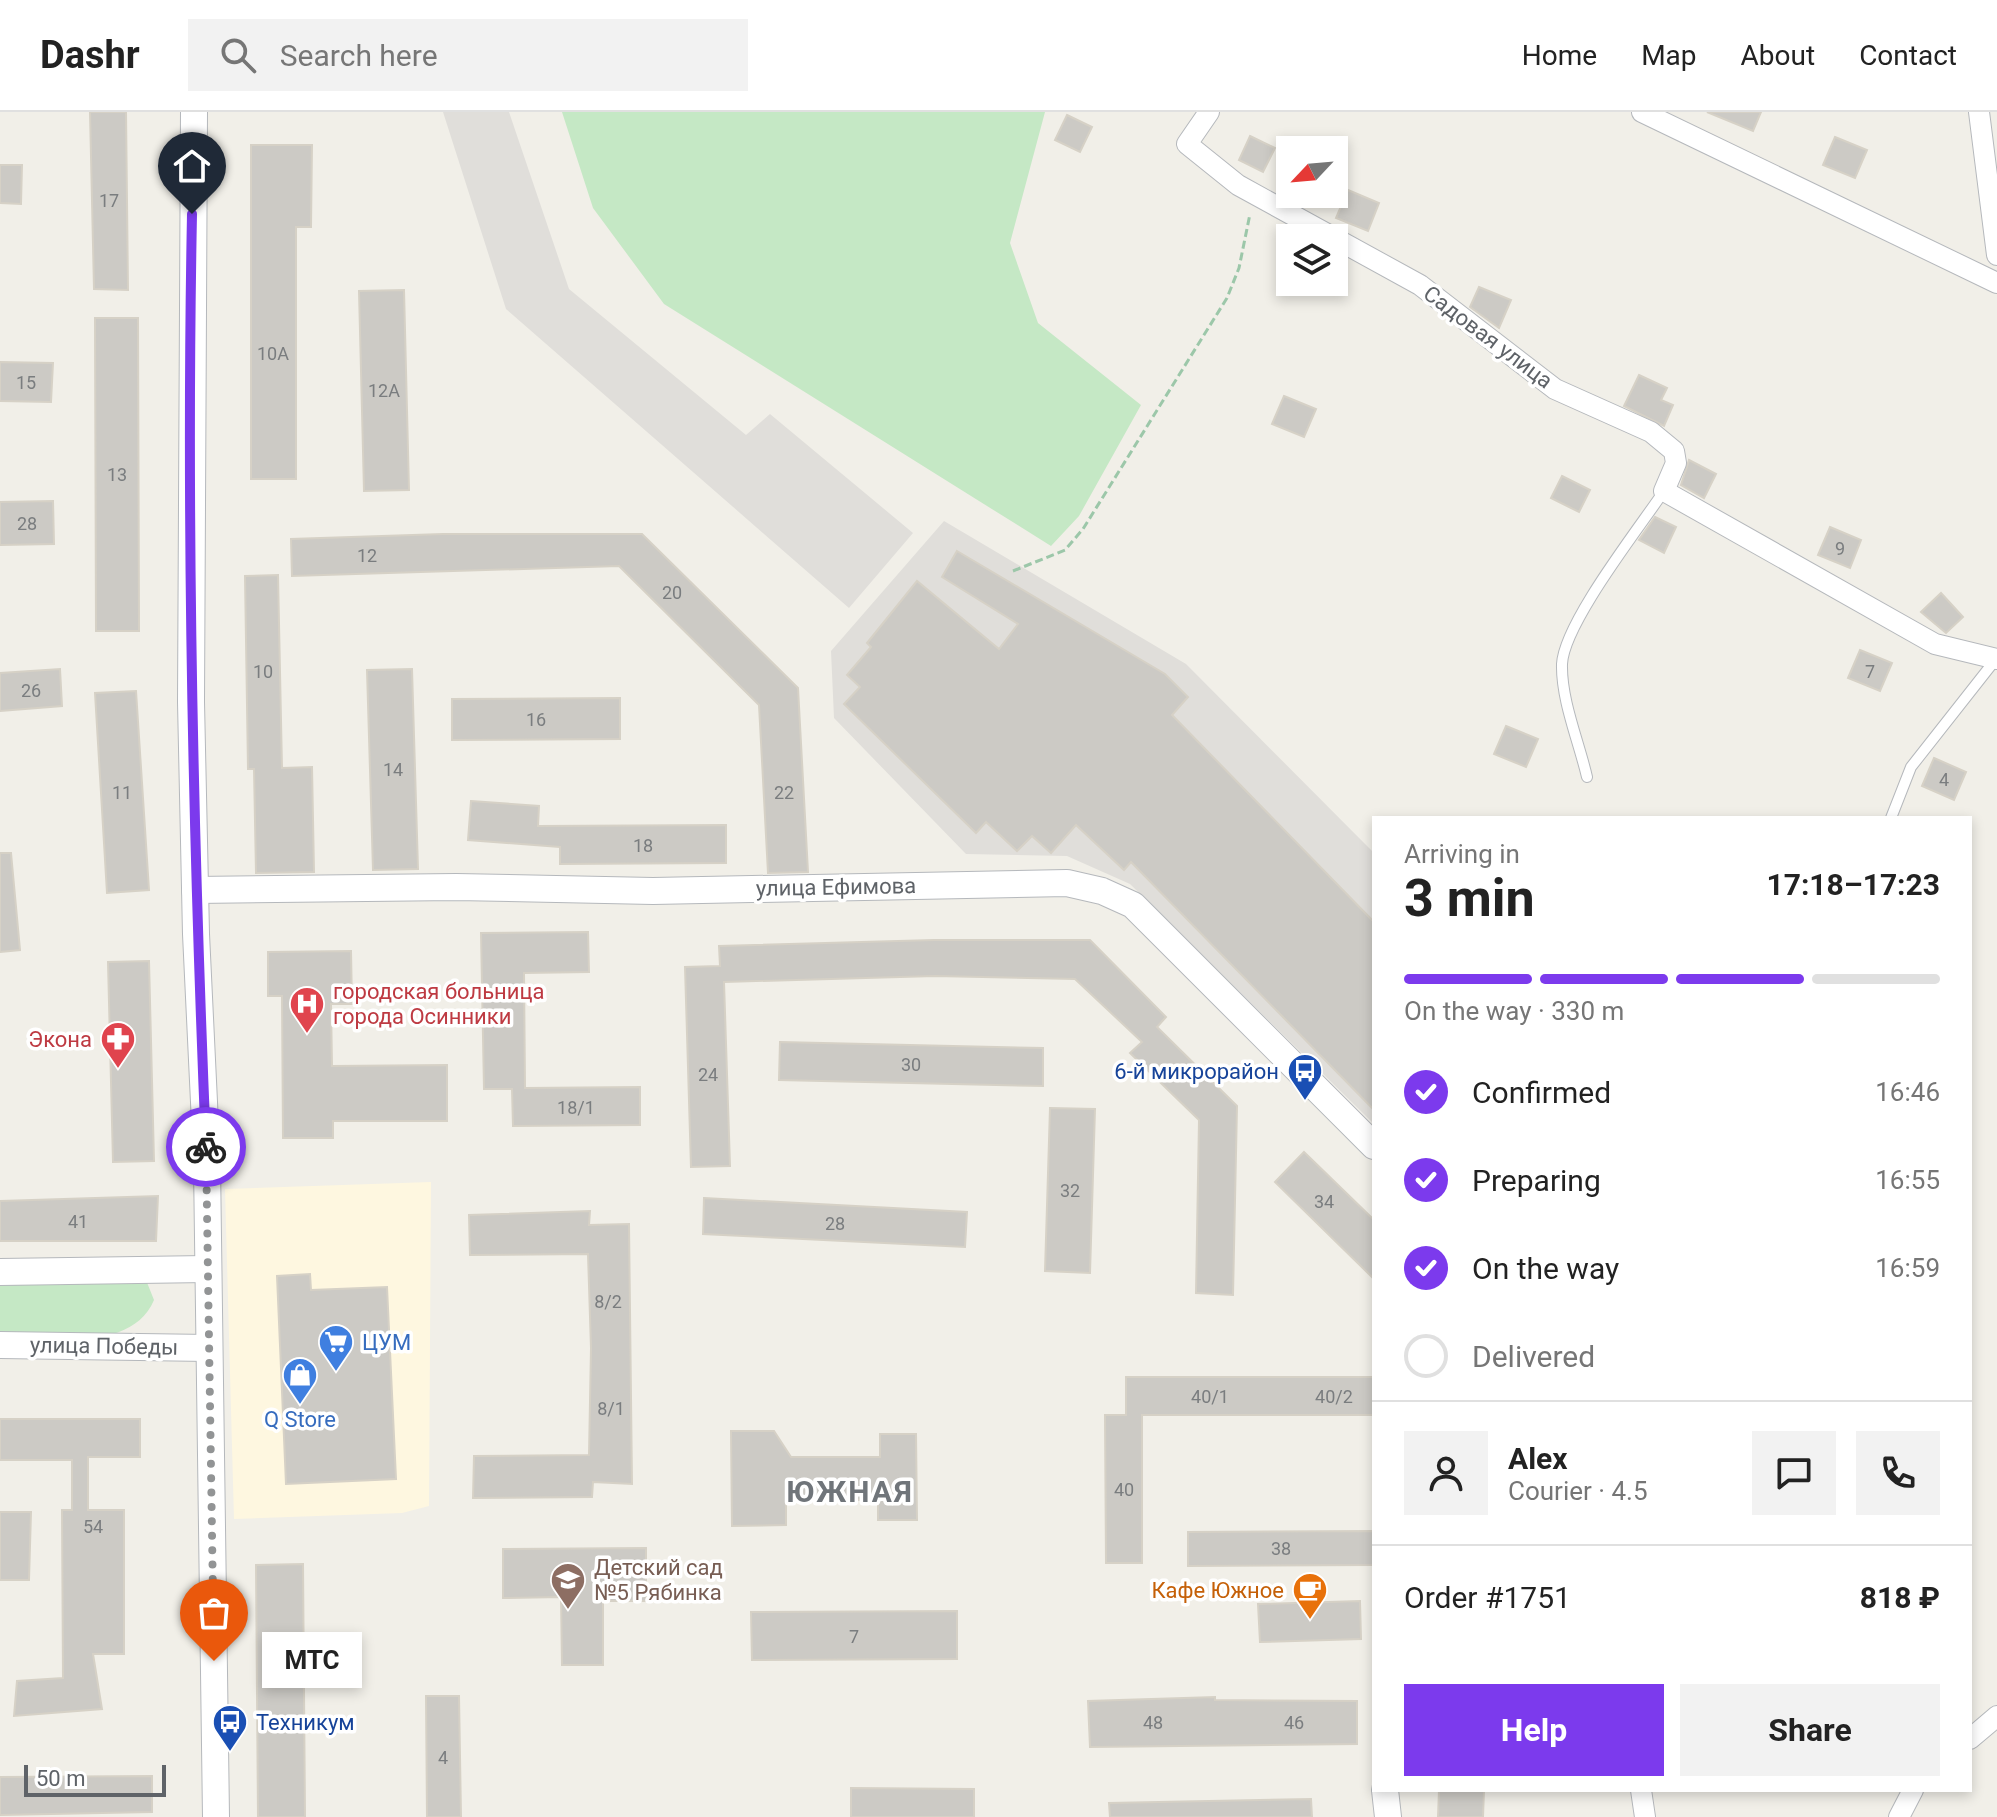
<!DOCTYPE html>
<meta charset="utf-8">
<style>
:root{--surface:#fff;--page:#f2f2f2;--text:#222;--muted:#767676;--line:#e0e0e0;--accent:#7c3aed}
body{margin:0;font-family:Roboto,sans-serif;background:var(--page);color:var(--text);height:100vh;display:flex;flex-direction:column;font-size:30px;white-space:nowrap}
*{box-sizing:border-box;margin:0}
p{font-size:26px;color:var(--muted)}
.icon{flex:none;width:44px;height:44px;fill:none;stroke:currentColor;stroke-width:2;stroke-linecap:round;stroke-linejoin:round}
.map{position:relative;flex:1;overflow:hidden}
.drawer{position:absolute;left:1372px;top:704px;width:600px;height:976px;display:flex;flex-direction:column;background:var(--surface);border-radius:0px;box-shadow:0 4px 12px #0003}
.drawer>*{flex:none}
.needle{width:52px;rotate:244deg}
.controls{position:absolute;left:1276px;top:24px;display:grid;gap:16px}
.controls a{display:grid;place-items:center;width:72px;height:72px;border-radius:0px;background:var(--surface);box-shadow:0 4px 12px #0003;font-size:40px}
.scale{position:absolute;left:24px;bottom:20px;width:142px;box-sizing:border-box;padding-left:8px;border:4px solid #5f6368;border-top:0;font-size:22px;line-height:28px;white-space:nowrap;color:#5f6368;-webkit-text-stroke:6px #fff;paint-order:stroke}
.pin{position:absolute;display:grid;place-items:center;width:68px;height:68px;color:#fff;margin:-82px -34px;border-radius:50% 50% 50% 0;rotate:-45deg;box-shadow:0 0 8px #0007}
.pin .icon{rotate:45deg}
.courier{position:absolute;display:grid;place-items:center;width:80px;height:80px;margin:-40px;border:6px solid #7c3aed;border-radius:50%;background:#fff;color:#222;box-shadow:0 2px 10px #0007}
.bubble{position:absolute;height:56px;border-radius:0px;background:var(--surface);box-shadow:0 4px 12px #0003;font-size:26px;font-weight:700;line-height:56px;text-align:center}
.overview em{font-style:normal;font-weight:700}
.overview div{display:flex;flex-direction:column-reverse}
.overview{display:flex;align-items:center;justify-content:space-between;height:136px;padding:0 32px}
h1{font-size:52px;font-weight:700;line-height:60px}
.bar{display:grid;grid-template-columns:repeat(4,1fr);gap:12px 8px;align-content:center;height:96px;padding:0 32px}
.bar i{height:10px;border-radius:6px;background:var(--line)}
.bar .selected{background:var(--accent)}
.bar p{grid-column:span 4}
.line{display:flex;align-items:center;gap:20px;padding:0 32px;border-top:2px solid var(--line)}
.line div{flex:1}
.round{display:grid;place-items:center;flex:none;width:84px;height:84px;border-radius:0px;background:var(--page)}
ol{padding:0 32px;list-style:none}
li{display:flex;align-items:center;gap:24px;height:88px}
li p{margin-inline-start:auto}
li .icon{padding:8px;border-radius:50%;background:var(--accent);color:#fff;stroke-width:4}
li:last-child{color:var(--muted)}
li i{width:44px;height:44px;border:4px solid var(--line);border-radius:50%}
.primary-button{display:flex;gap:16px;margin-top:auto;padding:16px 32px}
.primary-button a{flex:1;height:92px;border-radius:0px;background:var(--accent);color:#fff;font-size:32px;font-weight:700;line-height:92px;text-align:center}
.primary-button a+a{background:var(--page);color:var(--text)}
header{display:flex;align-items:center;gap:48px;box-sizing:border-box;height:112px;padding:0 40px;background:var(--surface);border-bottom:2px solid var(--line)}
header strong{font-size:38px}
nav{display:flex;gap:44px;margin-inline-start:auto;font-size:28px}
.search{width:560px;height:72px;background:var(--page);display:flex;align-items:center;gap:20px;box-sizing:border-box;padding:0 28px;border-radius:0px;color:var(--muted);font-size:30px}
.map>svg:first-child{display:block}
.commercial{fill:#fef7e0}
.industrial{fill:#e0deda}
.green{fill:#c5e8c5}
.building{fill:#cccac5;stroke:#d6d1c6;stroke-width:2}
.lines{fill:none;stroke-linecap:round;stroke-linejoin:round}
.service-casing{stroke:#b5b8bc;stroke-width:12}
.minor-casing{stroke:#b5b8bc;stroke-width:22}
.tertiary-casing{stroke:#b5b8bc;stroke-width:28}
.path{stroke:#9cc7a9;stroke-width:3;stroke-dasharray:8 4;stroke-linecap:butt}
.service{stroke:#fff;stroke-width:10}
.minor{stroke:#fff;stroke-width:20}
.tertiary{stroke:#fff;stroke-width:26}
.done{stroke:#929495;stroke-width:8;stroke-dasharray:0 14.4}
.route{stroke:#7c3aed;stroke-width:10}
.labels{text-anchor:middle;dominant-baseline:central;stroke-width:7;stroke-linejoin:round;paint-order:stroke}
.number-label{font-size:18px;fill:#7a7d7f}
.street-label{font-size:22px;fill:#5f6368;stroke:#fff}
.health-label{font-size:22px;fill:#be3a42;stroke:#fff;text-anchor:start}
.transit-label{font-size:22px;fill:#164399;stroke:#fff;text-anchor:end}
.shop-label{font-size:22px;fill:#366cbe;stroke:#fff;text-anchor:start}
.education-label{font-size:22px;fill:#785e54;stroke:#fff;text-anchor:start}
.food-label{font-size:22px;fill:#c56008;stroke:#fff;text-anchor:end}
.district-label{font-size:30px;font-weight:bold;letter-spacing:2px;fill:#70757a;stroke:#fff}
</style>
<header>
<strong>Dashr</strong>
<div class="search"><svg class="icon" aria-label="search" viewBox="0 0 24 24"><circle cx="10" cy="10" r="6"/><path d="M15 15l6 6"/></svg>Search here</div>
<nav><a>Home</a><a>Map</a><a>About</a><a>Contact</a></nav>
</header>
<div class="map">
<svg width="1997" height="1705" viewBox="0 0 1997 1705">
<rect width="100%" height="100%" fill="#f1efe8"/>
<polygon class="commercial" points="431,1070 429,1394 402,1401 234,1407 225,1077"/>
<g class="industrial">
<polygon points="443,0 509,0 569,177 746,323 770,302 913,421 849,496 506,197"/>
<polygon points="944,409 1186,552 1374,741 1374,1012 1130,772 1067,744 966,742 834,606 831,539"/>
</g>
<g class="green">
<polygon points="562,0 1045,0 1010,131 1038,211 1141,293 1079,404 1051,434 664,192 593,96"/>
<path d="M146,1168L154,1188C131,1242 47,1225 0,1225V1169Z"/>
</g>
<g class="building">
<polygon points="90,0 126,0 128,178 94,177"/>
<polygon points="1707,0 1761,0 1753,19"/>
<polygon points="1067,3 1092,15 1080,40 1055,28"/>
<polygon points="1250,24 1275,36 1263,60 1239,48"/>
<polygon points="1835,25 1867,38 1855,66 1823,53"/>
<polygon points="251,33 312,33 311,115 296,115 296,367 251,367"/>
<polygon points="0,53 22,53 21,92 0,91"/>
<polygon points="1348,78 1379,91 1368,119 1336,106"/>
<polygon points="1479,175 1511,188 1499,216 1470,195"/>
<polygon points="404,178 409,378 364,379 359,179"/>
<polygon points="95,206 138,206 139,519 96,519"/>
<polygon points="0,250 53,251 51,290 0,289"/>
<polygon points="1639,263 1667,276 1661,288 1673,293 1664,314 1624,294"/>
<polygon points="1284,284 1316,297 1304,325 1272,312"/>
<polygon points="1689,348 1716,362 1704,386 1681,373"/>
<polygon points="1562,364 1590,378 1579,400 1551,386"/>
<polygon points="53,389 54,432 0,433 0,390"/>
<polygon points="1655,405 1676,415 1664,441 1639,428"/>
<polygon points="1830,415 1861,428 1850,456 1818,443"/>
<polygon points="443,422 642,422 798,576 808,760 768,761 759,593 619,454 292,464 291,427"/>
<polygon points="957,439 1165,562 1188,585 1172,603 1374,810 1374,998 1131,750 1124,758 1076,713 1051,741 1032,724 1017,739 986,710 976,721 844,592 860,575 847,563 871,535 867,531 917,469 999,537 1018,512 942,465"/>
<polygon points="278,463 282,656 312,655 314,760 256,761 254,657 248,657 245,464"/>
<polygon points="1941,481 1963,505 1946,521 1921,500"/>
<polygon points="1860,538 1892,551 1880,579 1848,566"/>
<polygon points="60,557 62,594 0,599 0,561"/>
<polygon points="412,557 418,757 373,758 367,558"/>
<polygon points="136,579 149,778 107,781 95,581"/>
<polygon points="620,586 620,627 452,628 452,587"/>
<polygon points="1506,614 1538,627 1526,655 1494,642"/>
<polygon points="1934,646 1966,660 1954,688 1922,674"/>
<polygon points="471,689 539,694 538,714 726,713 726,751 560,752 560,735 468,728"/>
<polygon points="0,741 11,741 20,838 0,840"/>
<polygon points="588,820 589,860 524,861 525,976 640,975 640,1013 513,1014 512,977 484,977 481,821"/>
<polygon points="934,828 1090,828 1166,905 1157,915 1237,994 1233,1183 1196,1181 1199,1008 1130,941 1142,930 1075,867 935,864 724,870 730,1054 691,1055 685,855 720,854 719,834"/>
<polygon points="351,839 352,892 331,892 332,954 447,953 447,1009 333,1009 333,1026 283,1026 282,884 268,884 268,840"/>
<polygon points="149,849 154,1049 113,1050 108,850"/>
<polygon points="780,930 1043,936 1043,974 779,968"/>
<polygon points="1050,996 1095,997 1090,1161 1045,1159"/>
<polygon points="1304,1040 1374,1108 1374,1167 1275,1070"/>
<polygon points="158,1084 156,1129 0,1129 0,1089"/>
<polygon points="704,1086 967,1100 965,1135 703,1122"/>
<polygon points="590,1099 589,1113 629,1112 632,1372 593,1370 592,1385 473,1386 474,1344 589,1343 591,1236 588,1142 470,1143 469,1103"/>
<polygon points="310,1162 311,1178 387,1175 396,1367 286,1372 277,1164"/>
<polygon points="1126,1265 1374,1265 1374,1303 1142,1303 1142,1451 1106,1451 1105,1303 1126,1303"/>
<polygon points="0,1307 140,1307 140,1345 88,1345 88,1398 124,1398 124,1542 93,1542 102,1597 14,1604 17,1569 63,1566 62,1398 72,1398 72,1348 0,1348"/>
<polygon points="731,1319 774,1319 791,1345 880,1345 880,1322 916,1322 917,1408 878,1408 878,1388 786,1388 786,1413 732,1414"/>
<polygon points="0,1400 31,1400 29,1468 0,1468"/>
<polygon points="1374,1419 1374,1453 1188,1454 1188,1420"/>
<polygon points="646,1436 646,1489 603,1489 603,1553 562,1553 561,1485 503,1486 503,1437"/>
<polygon points="303,1452 305,1705 258,1705 256,1453"/>
<polygon points="1360,1489 1361,1527 1260,1530 1258,1492"/>
<polygon points="957,1499 957,1547 752,1548 751,1500"/>
<polygon points="426,1584 459,1584 461,1705 427,1705"/>
<polygon points="1215,1585 1215,1588 1357,1589 1357,1632 1090,1635 1088,1589"/>
<polygon points="152,1664 152,1700 0,1703 0,1665"/>
<polygon points="851,1676 974,1677 974,1705 851,1705"/>
<polygon points="1439,1678 1484,1678 1483,1705 1438,1705"/>
<polygon points="1311,1687 1312,1705 1110,1705 1109,1691"/>
</g>
<g class="lines">
<defs>
<g id="service">
<path d="M1587,665C1579,630 1561,588 1562,552C1564,511 1640,415 1664,379"/>
<polyline points="1891,706 1911,655 1996,547"/>
</g>
<g id="minor">
<polyline points="1209,0 1187,32 1238,73 1420,173 1555,277 1651,320 1674,339 1676,351 1664,379 1935,532 1997,547"/>
<polyline points="1642,0 1997,171"/>
<polyline points="1979,0 1997,143"/>
<polyline points="1970,1627 1997,1604"/>
<polyline points="1641,1678 1645,1705"/>
<polyline points="1899,1705 1913,1678"/>
</g>
<g id="tertiary">
<polyline points="194,0 191,590 196,822 207,1053 216,1705"/>
<polyline points="195,778 456,775 653,779 1067,771 1102,779 1133,793 1374,1034"/>
<polyline points="0,1160 207,1157"/>
<polyline points="0,1233 209,1236"/>
<polyline points="1385,1678 1388,1705"/>
</g>
</defs>
<use href="#service" class="service-casing"/>
<use href="#minor" class="minor-casing"/>
<use href="#tertiary" class="tertiary-casing"/>
<polyline class="path" points="1013,459 1065,438 1083,417 1227,186 1239,156 1250,102"/>
<use href="#service" class="service"/>
<use href="#minor" class="minor"/>
<use href="#tertiary" class="tertiary"/>
</g>
<g class="lines">
<polyline class="done" points="206,1035 214,1549"/>
<path class="route" d="M192,102C186,413 193,724 206,1035"/>
</g>
<defs>
<symbol id="hospital-pin" viewBox="-11 -11 22 30"><path d="M0 17L-7.5 6A9.5 9.5 0 1 1 7.5 6Z" fill="#e0444e" stroke="#fff"/><path d="M-5-5h3v3.5h4V-5h3V5h-3V1.5h-4V5h-3Z" fill="#fff"/></symbol>
<symbol id="pharmacy-pin" viewBox="-11 -11 22 30"><path d="M0 17L-7.5 6A9.5 9.5 0 1 1 7.5 6Z" fill="#e0444e" stroke="#fff"/><path d="M-2-6h4v4h4v4h-4v4h-4v-4h-4v-4h4Z" fill="#fff"/></symbol>
<symbol id="bus-pin" viewBox="-11 -11 22 30"><path d="M0 17L-7.5 6A9.5 9.5 0 1 1 7.5 6Z" fill="#1a4fb4" stroke="#fff"/><path d="M-5-6H5V4H4V6H2V4H-2V6H-4V4H-5ZM-3.5-4V0h7V-4ZM-3.5 1.2v1.5H-2V1.2ZM2 1.2v1.5H3.5V1.2Z" fill="#fff"/></symbol>
<symbol id="supermarket-pin" viewBox="-11 -11 22 30"><path d="M0 17L-7.5 6A9.5 9.5 0 1 1 7.5 6Z" fill="#3f7fe0" stroke="#fff"/><path d="M-6-5.5h2.5l.6 2H6L4.5 2H-2.5L-4.4-4H-6ZM-1.5 3.2a1.3 1.3 0 1 0 .1 0ZM3 3.2a1.3 1.3 0 1 0 .1 0Z" fill="#fff"/></symbol>
<symbol id="shop-pin" viewBox="-11 -11 22 30"><path d="M0 17L-7.5 6A9.5 9.5 0 1 1 7.5 6Z" fill="#3f7fe0" stroke="#fff"/><path d="M-5-2.5h2.3a2.7 3.5 0 0 1 5.4 0H5L5.5 6h-11ZM-1.5-2.5h3a1.5 2.3 0 0 0-3 0Z" fill="#fff"/></symbol>
<symbol id="school-pin" viewBox="-11 -11 22 30"><path d="M0 17L-7.5 6A9.5 9.5 0 1 1 7.5 6Z" fill="#8d6e63" stroke="#fff"/><path d="M0-5L7-2L0 1L-7-2ZM-4 1L0 2.5L4 1V4Q0 6-4 4Z" fill="#fff"/></symbol>
<symbol id="cafe-pin" viewBox="-11 -11 22 30"><path d="M0 17L-7.5 6A9.5 9.5 0 1 1 7.5 6Z" fill="#e8710a" stroke="#fff"/><path d="M-5.5-4.5H6V0H3Q3 3.5 0 3.5H-2.5Q-5.5 3.5-5.5 0ZM3-3.2v2h1.7v-2ZM-6 4.5H4V6H-6Z" fill="#fff"/></symbol>
</defs>
<g fill-rule="evenodd">
<use href="#hospital-pin" x="287" y="872" width="40" height="54"/>
<use href="#pharmacy-pin" x="98" y="907" width="40" height="54"/>
<use href="#bus-pin" x="1285" y="939" width="40" height="54"/>
<use href="#supermarket-pin" x="316" y="1210" width="40" height="54"/>
<use href="#shop-pin" x="280" y="1243" width="40" height="54"/>
<use href="#school-pin" x="548" y="1448" width="40" height="54"/>
<use href="#cafe-pin" x="1290" y="1458" width="40" height="54"/>
<use href="#bus-pin" x="210" y="1590" width="40" height="54"/>
</g>
<g class="labels">
<g class="number-label">
<text x="109" y="88">17</text>
<text x="273" y="241">10А</text>
<text x="26" y="270">15</text>
<text x="384" y="278">12А</text>
<text x="117" y="362">13</text>
<text x="27" y="411">28</text>
<text x="1840" y="436">9</text>
<text x="367" y="443">12</text>
<text x="672" y="480">20</text>
<text x="263" y="559">10</text>
<text x="1870" y="559">7</text>
<text x="31" y="578">26</text>
<text x="536" y="607">16</text>
<text x="393" y="657">14</text>
<text x="1944" y="667">4</text>
<text x="122" y="680">11</text>
<text x="784" y="680">22</text>
<text x="643" y="733">18</text>
<text x="911" y="952">30</text>
<text x="708" y="962">24</text>
<text x="576" y="995">18/1</text>
<text x="1070" y="1078">32</text>
<text x="1324" y="1089">34</text>
<text x="78" y="1109">41</text>
<text x="835" y="1111">28</text>
<text x="608" y="1189">8/2</text>
<text x="1210" y="1284">40/1</text>
<text x="1334" y="1284">40/2</text>
<text x="611" y="1296">8/1</text>
<text x="1124" y="1377">40</text>
<text x="93" y="1414">54</text>
<text x="1281" y="1436">38</text>
<text x="854" y="1524">7</text>
<text x="1153" y="1610">48</text>
<text x="1294" y="1610">46</text>
<text x="443" y="1645">4</text>
</g>
<g class="street-label">
<text transform="translate(1488 225) rotate(37)">Садовая улица</text>
<text transform="translate(836 775) rotate(-1)">улица Ефимова</text>
<text transform="translate(104 1234) rotate(1)">улица Победы</text>
</g>
<g class="health-label">
<text x="333" y="879">городская больница<tspan x="333" dy="25">города Осинники</tspan></text>
<text x="92" y="927" text-anchor="end">Экона</text>
</g>
<g class="transit-label">
<text x="1279" y="959">6-й микрорайон</text>
<text x="256" y="1610" text-anchor="start">Техникум</text>
</g>
<g class="shop-label">
<text x="362" y="1230">ЦУМ</text>
<text x="300" y="1307" text-anchor="middle">Q Store</text>
</g>
<g class="education-label">
<text x="594" y="1455">Детский сад<tspan x="594" dy="25">№5 Рябинка</tspan></text>
</g>
<g class="food-label">
<text x="1284" y="1478">Кафе Южное</text>
</g>
<g class="district-label">
<text x="850" y="1379">ЮЖНАЯ</text>
</g>
</g>
</svg>
<div class="controls">
<a><svg class="needle" viewBox="-14 -14 28 28"><path d="M0-13l5 13h-10z" fill="#e53935"/><path d="M0 13l5-13h-10z" fill="#767676"/></svg></a>
<a><svg class="icon" aria-label="layers" viewBox="0 0 24 24"><path d="M12 4l9 5-9 5-9-5zM3 14l9 5 9-5"/></svg></a>
</div>
<div class="scale">50 m</div>
<div class="pin" style="left:214px;top:1549px;background:#ea580c"><svg class="icon" aria-label="bag" viewBox="0 0 24 24"><path d="M5 8h14l-1 12H6zM9 8a3 3 0 0 1 6 0"/></svg></div>
<div class="pin" style="left:192px;top:102px;background:#1f2937"><svg class="icon" aria-label="home" viewBox="0 0 24 24"><path d="M3 11l9-7 9 7M6 9v11h12V9"/></svg></div>
<div class="courier" style="left:206px;top:1035px"><svg class="icon" aria-label="bike" viewBox="0 0 24 24"><circle cx="6" cy="16" r="4"/><circle cx="18" cy="16" r="4"/><path d="M6 16l4-8h5l3 8M10 8l3 8H6M13 5h3"/></svg></div>
<div class="bubble" style="left:262px;top:1520px;width:100px">МТС</div>
<section class="drawer">
<div class="overview"><div><h1>3 min</h1><p>Arriving in</p></div><em>17:18–17:23</em></div>
<div class="bar"><i class="selected"></i><i class="selected"></i><i class="selected"></i><i></i><p>On the way · 330 m</p></div>
<ol>
<li><svg class="icon" aria-label="check" viewBox="0 0 24 24"><path d="M5 12l5 5 9-10"/></svg>Confirmed<p>16:46</p></li>
<li><svg class="icon" aria-label="check" viewBox="0 0 24 24"><path d="M5 12l5 5 9-10"/></svg>Preparing<p>16:55</p></li>
<li><svg class="icon" aria-label="check" viewBox="0 0 24 24"><path d="M5 12l5 5 9-10"/></svg>On the way<p>16:59</p></li>
<li><i></i>Delivered</li>
</ol>
<div class="line" style="height:144px"><a class="round"><svg class="icon" aria-label="person" viewBox="0 0 24 24"><circle cx="12" cy="8" r="4"/><path d="M4 21q1-7 8-7t8 7"/></svg></a><div><b>Alex</b><p>Courier · 4.5</p></div><a class="round"><svg class="icon" aria-label="chat" viewBox="0 0 24 24"><path d="M4 5h16v11H9l-5 4z"/></svg></a><a class="round"><svg class="icon" aria-label="phone" viewBox="0 0 24 24"><path d="M5 4h4l2 5-3 2q2 4 5 5l2-3 5 2v4C11 20 4 13 5 4z"/></svg></a></div>
<div class="line" style="height:104px"><div>Order #1751</div><b>818 ₽</b></div>
<div class="primary-button"><a>Help</a><a>Share</a></div>
</section>
</div>
